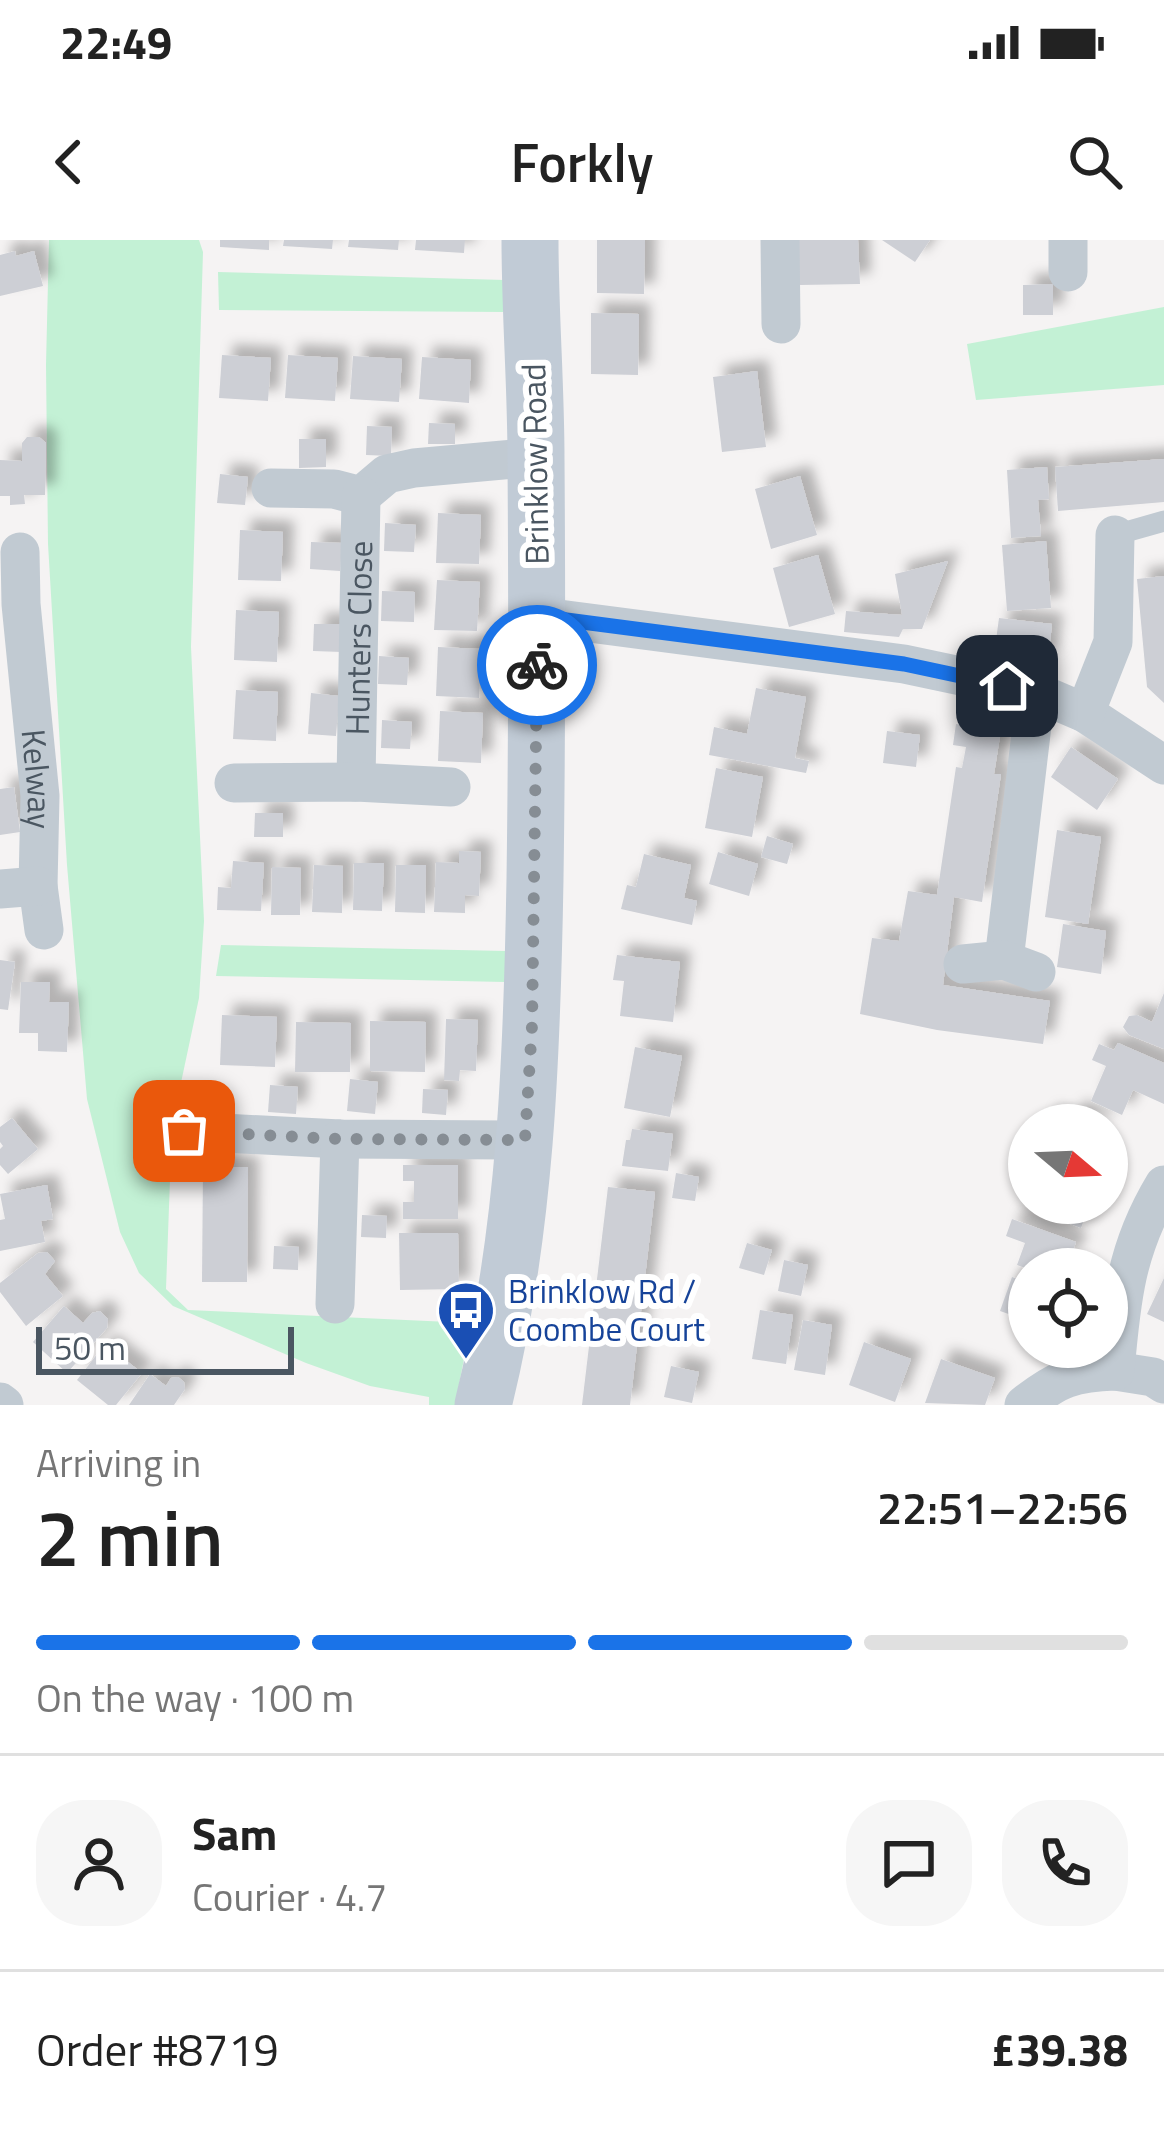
<!DOCTYPE html>
<meta charset="utf-8">
<style>
:root{--surface:#fff;--page:#f6f6f6;--text:#222;--muted:#767676;--line:#e0e0e0;--accent:#1a73e8}
body{margin:0;font-family:"Titillium Web",sans-serif;background:var(--page);color:var(--text);height:100vh;display:flex;flex-direction:column;font-size:45px;white-space:nowrap}
*{box-sizing:border-box;margin:0}
p{font-size:39px;color:var(--muted)}
.icon{flex:none;width:66px;height:66px;fill:none;stroke:currentColor;stroke-width:2;stroke-linecap:round;stroke-linejoin:round}
.map{position:relative;height:1165px;overflow:hidden}
.panel{display:flex;flex-direction:column;background:var(--surface);flex:1}
.panel>*{flex:none}
.needle{width:78px;rotate:109deg}
.fabs{position:absolute;left:1008px;top:864px;display:grid;gap:24px}
.fabs a{display:grid;place-items:center;width:120px;height:120px;border-radius:50%;background:var(--surface);box-shadow:0 3px 9px #0004;font-size:60px}
.scale{position:absolute;left:36px;bottom:30px;width:258px;box-sizing:border-box;padding-left:12px;border:6px solid #4a5661;border-top:0;font-size:33px;line-height:42px;white-space:nowrap;color:#4a5661;-webkit-text-stroke:9px #fff;paint-order:stroke}
.pin{position:absolute;display:grid;place-items:center;width:102px;height:102px;color:#fff;margin:-51px;border-radius:24px;box-shadow:0 6px 18px #0006}
.courier{position:absolute;display:grid;place-items:center;width:120px;height:120px;margin:-60px;border:9px solid #1a73e8;border-radius:50%;background:#fff;color:#222;box-shadow:0 3px 15px #0007}
.overview em{font-style:normal;font-weight:600}
.overview div{display:flex;flex-direction:column-reverse}
.overview{display:flex;align-items:center;justify-content:space-between;height:204px;padding:0 36px}
h1{font-size:78px;font-weight:600;line-height:90px}
.bar{display:grid;grid-template-columns:repeat(4,1fr);gap:18px 12px;align-content:center;height:144px;padding:0 36px}
.bar i{height:15px;border-radius:9px;background:var(--line)}
.bar .active{background:var(--accent)}
.bar p{grid-column:span 4}
.line{display:flex;align-items:center;gap:30px;padding:0 36px;border-top:3px solid var(--line)}
.line div{flex:1}
.round{display:grid;place-items:center;flex:none;width:126px;height:126px;border-radius:48px;background:var(--page)}
.status{display:flex;justify-content:space-between;align-items:center;height:84px;padding:0 60px;background:var(--surface);direction:ltr}
.status svg{height:33px;fill:currentColor}
header{display:flex;justify-content:space-between;align-items:center;height:156px;padding:0 36px;background:var(--surface);font-size:54px;font-weight:600}
.map>svg:first-child{display:block}
.green{fill:#c3f1d5}
.building{fill:#cdcfd5;filter:url(#shadow)}
.lines{fill:none;stroke-linecap:round;stroke-linejoin:round}
.lane{stroke:#c1cad2;stroke-width:21}
.street{stroke:#c1cad2;stroke-width:39}
.secondary{stroke:#c1cbd6;stroke-width:57}
.done{stroke:#868d94;stroke-width:12;stroke-dasharray:0 21.6}
.route{stroke:#1a73e8;stroke-width:15}
.labels{text-anchor:middle;dominant-baseline:central;stroke-width:12;stroke-linejoin:round;paint-order:stroke}
.street-label{font-size:33px;fill:#4a5661;stroke:#fff}
.transit-label{font-size:33px;fill:#164399;stroke:#fff;text-anchor:start}
</style>
<div class="status"><b>22:49</b><svg viewBox="0 0 49 12"><path d="M0 12V9h3v3zM5 12V6h3v6zM10 12V3h3v9zM15 12V0h3v12zM26 1h20v11H26zM47 4h2v5h-2z"/></svg></div>
<header><svg class="icon" aria-label="back" viewBox="0 0 24 24"><path d="M15 5l-7 7 7 7"/></svg>Forkly<svg class="icon" aria-label="search" viewBox="0 0 24 24"><circle cx="10" cy="10" r="6"/><path d="M15 15l6 6"/></svg></header>
<div class="map">
<svg width="1164" height="1165" viewBox="0 0 1164 1165">
<defs>
<filter id="shadow"><feDropShadow dx="11" dy="-11" stdDeviation="6" flood-color="#0004"/></filter>
</defs>
<rect width="100%" height="100%" fill="#f5f3f3"/>
<g class="green">
<polygon points="49,0 199,0 203,12 191,407 204,681 199,758 172,885 166,1049 188,1070 471,1083 455,1165 429,1165 429,1157 370,1146 306,1123 173,1066 139,1033 120,992 87,859 67,625 48,304 46,125"/>
<polygon points="218,32 505,40 503,72 219,70"/>
<polygon points="1164,67 1164,145 976,160 967,104"/>
<polygon points="221,705 506,711 505,742 216,736"/>
</g>
<g class="building">
<polygon points="220,0 269,0 269,10 220,7"/>
<polygon points="284,0 333,0 332,9 283,6"/>
<polygon points="349,0 399,0 398,10 348,7"/>
<polygon points="416,0 465,0 464,13 415,10"/>
<polygon points="597,0 645,0 644,54 597,53"/>
<polygon points="797,0 858,0 860,44 799,45"/>
<polygon points="882,0 930,0 915,22"/>
<polygon points="15,11 16,16 34,11 43,46 0,56 0,15"/>
<polygon points="1053,44 1053,75 1023,75 1023,45"/>
<polygon points="591,73 639,74 638,135 591,134"/>
<polygon points="222,115 271,118 268,161 219,158"/>
<polygon points="288,115 338,118 335,161 285,158"/>
<polygon points="353,116 402,119 399,162 350,159"/>
<polygon points="422,117 471,120 469,163 419,159"/>
<polygon points="757,131 766,207 722,212 713,137"/>
<polygon points="429,183 455,184 455,204 428,204"/>
<polygon points="367,186 392,187 391,216 366,215"/>
<polygon points="27,197 39,197 46,203 45,255 24,255 25,264 10,265 10,256 0,256 0,220 22,221 22,203"/>
<polygon points="299,199 326,199 326,227 299,228"/>
<polygon points="1164,219 1164,262 1058,271 1055,227"/>
<polygon points="1047,227 1049,259 1038,260 1041,296 1011,298 1007,230"/>
<polygon points="220,234 248,237 245,265 217,263"/>
<polygon points="800,236 817,295 771,309 755,249"/>
<polygon points="438,273 481,275 479,324 436,323"/>
<polygon points="385,283 416,285 414,312 384,311"/>
<polygon points="240,290 283,292 281,341 238,340"/>
<polygon points="1046,301 1051,368 1007,371 1002,305"/>
<polygon points="311,302 342,303 340,331 310,329"/>
<polygon points="818,315 835,374 789,387 773,328"/>
<polygon points="948,321 922,389 903,389 899,397 844,392 846,371 902,375 895,334"/>
<polygon points="1164,336 1164,463 1147,447 1137,339"/>
<polygon points="437,340 480,342 477,391 434,390"/>
<polygon points="382,351 415,352 414,382 381,381"/>
<polygon points="236,370 279,372 277,422 234,420"/>
<polygon points="999,378 1052,384 1048,421 994,415"/>
<polygon points="314,384 343,384 342,412 313,411"/>
<polygon points="438,407 481,409 479,458 436,456"/>
<polygon points="379,416 409,418 407,445 378,444"/>
<polygon points="756,448 806,457 795,518 809,521 806,533 709,515 714,487 747,494"/>
<polygon points="236,450 278,452 276,501 233,499"/>
<polygon points="311,453 339,456 336,496 308,494"/>
<polygon points="440,471 483,473 481,523 438,521"/>
<polygon points="382,480 412,482 410,509 381,508"/>
<polygon points="956,484 1001,490 994,534 1001,534 982,662 954,657 943,745 1050,761 1043,804 937,790 860,774 872,698 899,701 908,651 937,655 956,527 962,528 966,507 953,505"/>
<polygon points="887,491 920,495 916,527 883,523"/>
<polygon points="1071,507 1118,539 1097,570 1051,537"/>
<polygon points="716,528 763,537 752,597 705,588"/>
<polygon points="14,547 20,592 0,595 0,549"/>
<polygon points="255,573 283,573 283,597 254,597"/>
<polygon points="1057,590 1101,597 1088,684 1045,677"/>
<polygon points="767,596 793,604 787,624 761,617"/>
<polygon points="459,611 481,612 479,656 465,655 465,673 434,672 436,622 459,623"/>
<polygon points="718,612 758,624 749,656 709,644"/>
<polygon points="644,614 691,625 684,658 697,661 692,685 621,669 627,645 636,647"/>
<polygon points="233,621 264,623 261,671 217,670 218,647 231,648"/>
<polygon points="354,623 384,623 382,671 353,670"/>
<polygon points="314,625 343,626 342,673 312,672"/>
<polygon points="396,625 426,625 425,673 395,672"/>
<polygon points="272,627 301,628 300,675 271,675"/>
<polygon points="1063,684 1106,691 1101,734 1057,727"/>
<polygon points="617,715 680,722 673,782 620,776 624,741 613,740"/>
<polygon points="0,720 15,722 8,770 0,769"/>
<polygon points="21,742 50,742 49,762 69,762 67,812 38,811 38,793 19,793"/>
<polygon points="1164,753 1164,809 1129,795 1123,787 1129,776 1137,775 1152,782"/>
<polygon points="222,775 277,777 275,827 220,825"/>
<polygon points="446,779 478,780 476,831 460,830 459,841 444,840"/>
<polygon points="370,781 426,782 425,832 370,831"/>
<polygon points="296,782 351,783 350,832 295,832"/>
<polygon points="1118,803 1164,823 1164,864 1133,850 1122,875 1091,861 1106,826 1092,820 1099,804 1114,810"/>
<polygon points="635,807 682,816 670,877 624,868"/>
<polygon points="350,839 378,842 375,874 347,871"/>
<polygon points="270,845 298,847 296,874 268,872"/>
<polygon points="423,849 448,850 446,875 422,873"/>
<polygon points="1073,871 1105,881 1104,885 1044,885 1048,876 1069,883"/>
<polygon points="12,878 38,909 8,934 0,925 0,909 3,906 0,902 0,887"/>
<polygon points="632,889 673,894 668,931 622,926 626,900 630,900"/>
<polygon points="403,925 458,925 458,979 403,979 403,962 414,962 414,941 403,941"/>
<polygon points="203,927 248,927 247,1042 202,1042"/>
<polygon points="676,933 699,937 695,961 672,958"/>
<polygon points="47,945 53,979 41,981 45,1002 0,1011 0,980 5,979 0,954"/>
<polygon points="608,947 655,952 630,1165 582,1165"/>
<polygon points="1042,963 1090,963 1081,988 1039,972"/>
<polygon points="362,975 387,976 386,998 361,997"/>
<polygon points="1012,979 1076,1002 1070,1020 1062,1017 1057,1029 1028,1029 1017,1025 1025,1003 1006,996"/>
<polygon points="399,993 458,993 459,1049 400,1050"/>
<polygon points="747,1003 772,1010 764,1035 739,1028"/>
<polygon points="274,1006 299,1007 298,1030 273,1029"/>
<polygon points="47,1012 55,1021 45,1034 63,1056 26,1086 0,1052 0,1043 38,1013"/>
<polygon points="784,1020 808,1025 801,1056 778,1051"/>
<polygon points="1012,1037 1029,1043 1029,1081 1000,1071"/>
<polygon points="1164,1038 1164,1082 1147,1074"/>
<polygon points="64,1066 83,1083 92,1073 100,1071 108,1079 107,1088 67,1133 33,1102"/>
<polygon points="760,1070 793,1075 786,1124 752,1119"/>
<polygon points="803,1080 832,1085 825,1135 794,1130"/>
<polygon points="864,1102 911,1119 895,1162 849,1145"/>
<polygon points="105,1104 142,1133 116,1165 108,1165 77,1140"/>
<polygon points="941,1119 995,1138 985,1165 925,1163"/>
<polygon points="671,1126 699,1132 692,1163 664,1157"/>
<polygon points="150,1134 166,1146 171,1138 178,1137 184,1142 185,1149 174,1165 129,1165"/>
</g>
<g class="lines">
<polyline class="lane" points="1115,295 1164,281"/>
<g class="street">
<polyline points="780,0 781,84"/>
<polyline points="1068,32 1068,0"/>
<polyline points="271,248 334,249 361,256 387,234 414,228 536,217"/>
<path id="s1" d="M20,312L21,364L40,556L38,646L44,690"/>
<polyline points="536,376 904,424 1036,452 1085,473 1164,525"/>
<polyline points="1085,473 1113,402 1115,295"/>
<path id="s2" d="M356,542L361,256"/>
<polyline points="234,543 356,542 451,547"/>
<polyline points="0,649 38,646"/>
<polyline points="1004,720 1036,452"/>
<polyline points="963,724 1004,720 1036,732"/>
<polyline points="185,891 340,899 525,900"/>
<polyline points="335,1064 340,899"/>
<polyline points="1115,1131 1153,1137 1164,1144"/>
<polyline points="0,1162 4,1165"/>
<path d="M1024,1165C1057,1139 1074,1132 1115,1131C1121,1060 1126,1008 1164,945"/>
</g>
<path class="secondary" d="M483,1165C526,993 532,816 535,639C537,499 537,359 536,219C536,146 530,73 530,0"/>
</g>
<g class="lines">
<polyline class="done" points="184,891 340,899 525,900 532,786 537,425"/>
<polyline class="route" points="537,425 536,376 904,424 1007,446"/>
</g>
<defs>
<symbol id="bus-pin" viewBox="-11 -11 22 30"><path d="M0 17L-7.5 6A9.5 9.5 0 1 1 7.5 6Z" fill="#1a4fb4" stroke="#fff"/><path d="M-5-6H5V4H4V6H2V4H-2V6H-4V4H-5ZM-3.5-4V0h7V-4ZM-3.5 1.2v1.5H-2V1.2ZM2 1.2v1.5H3.5V1.2Z" fill="#fff"/></symbol>
</defs>
<g fill-rule="evenodd">
<use href="#bus-pin" x="433" y="1037" width="66" height="90"/>
</g>
<g class="labels">
<g class="street-label">
<text transform="translate(535 224) rotate(-91)">Brinklow Road</text>
<text stroke="none"><textPath href="#s2" startOffset="144">Hunters Close</textPath></text>
<text stroke="none"><textPath href="#s1" startOffset="228">Kelway</textPath></text>
</g>
<g class="transit-label">
<text x="508" y="1051">Brinklow Rd /<tspan x="508" dy="38">Coombe Court</tspan></text>
</g>
</g>
</svg>
<div class="fabs">
<a><svg class="needle" viewBox="-14 -14 28 28"><path d="M0-13l5 13h-10z" fill="#e53935"/><path d="M0 13l5-13h-10z" fill="#767676"/></svg></a>
<a><svg class="icon" aria-label="locate" viewBox="0 0 24 24"><circle cx="12" cy="12" r="6"/><path d="M12 2v4M12 18v4M2 12h4M18 12h4"/></svg></a>
</div>
<div class="scale">50 m</div>
<div class="pin" style="left:184px;top:891px;background:#ea580c"><svg class="icon" aria-label="bag" viewBox="0 0 24 24"><path d="M5 8h14l-1 12H6zM9 8a3 3 0 0 1 6 0"/></svg></div>
<div class="pin" style="left:1007px;top:446px;background:#1f2937"><svg class="icon" aria-label="home" viewBox="0 0 24 24"><path d="M3 11l9-7 9 7M6 9v11h12V9"/></svg></div>
<div class="courier" style="left:537px;top:425px"><svg class="icon" aria-label="bike" viewBox="0 0 24 24"><circle cx="6" cy="16" r="4"/><circle cx="18" cy="16" r="4"/><path d="M6 16l4-8h5l3 8M10 8l3 8H6M13 5h3"/></svg></div>
</div>
<section class="panel">
<div class="overview"><div><h1>2 min</h1><p>Arriving in</p></div><em>22:51–22:56</em></div>
<div class="bar"><i class="active"></i><i class="active"></i><i class="active"></i><i></i><p>On the way · 100 m</p></div>
<div class="line" style="height:216px"><a class="round"><svg class="icon" aria-label="person" viewBox="0 0 24 24"><circle cx="12" cy="8" r="4"/><path d="M4 21q1-7 8-7t8 7"/></svg></a><div><b>Sam</b><p>Courier · 4.7</p></div><a class="round"><svg class="icon" aria-label="chat" viewBox="0 0 24 24"><path d="M4 5h16v11H9l-5 4z"/></svg></a><a class="round"><svg class="icon" aria-label="phone" viewBox="0 0 24 24"><path d="M5 4h4l2 5-3 2q2 4 5 5l2-3 5 2v4C11 20 4 13 5 4z"/></svg></a></div>
<div class="line" style="height:156px"><div>Order #8719</div><b>£39.38</b></div>
</section>
